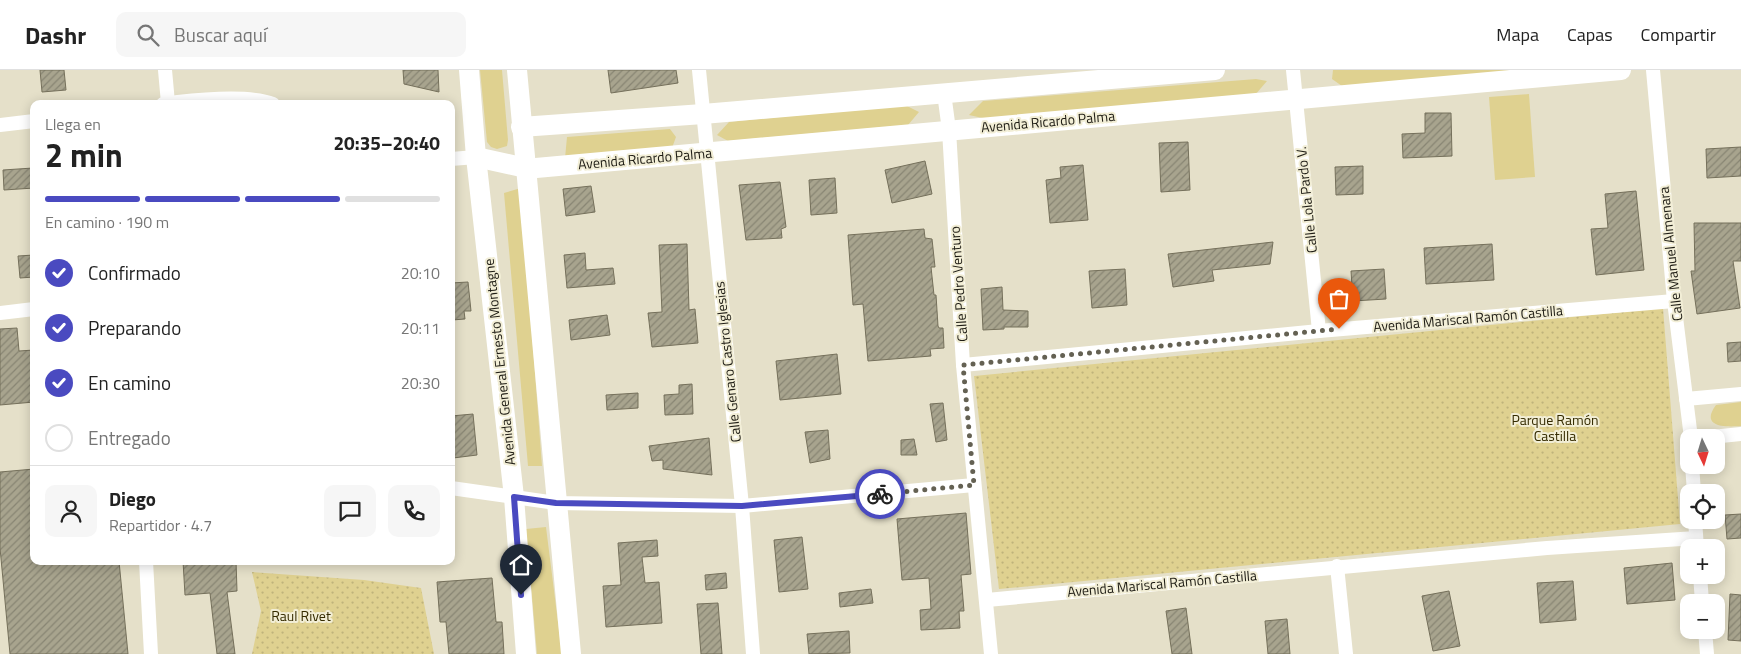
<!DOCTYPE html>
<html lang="es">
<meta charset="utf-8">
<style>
:root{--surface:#fff;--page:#f6f6f6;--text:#222;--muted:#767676;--line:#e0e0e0;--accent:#4a4ac0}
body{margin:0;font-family:"Titillium Web",sans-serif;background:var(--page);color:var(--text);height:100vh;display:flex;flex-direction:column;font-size:19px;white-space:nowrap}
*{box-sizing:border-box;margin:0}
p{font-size:16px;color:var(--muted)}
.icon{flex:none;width:28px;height:28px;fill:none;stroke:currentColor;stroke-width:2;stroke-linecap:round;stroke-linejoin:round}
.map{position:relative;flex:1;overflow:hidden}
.drawer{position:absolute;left:30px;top:30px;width:425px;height:465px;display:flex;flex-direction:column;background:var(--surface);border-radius:10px;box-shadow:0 2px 12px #0003}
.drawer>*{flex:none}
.needle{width:32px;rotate:176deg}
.buttons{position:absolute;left:1680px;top:359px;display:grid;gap:10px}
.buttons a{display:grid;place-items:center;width:45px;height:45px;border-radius:10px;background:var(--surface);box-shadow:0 2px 12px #0003;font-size:25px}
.pin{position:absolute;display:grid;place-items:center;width:42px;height:42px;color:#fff;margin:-51px -21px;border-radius:50% 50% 50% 0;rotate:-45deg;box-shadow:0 0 5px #0007}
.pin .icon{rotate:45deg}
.courier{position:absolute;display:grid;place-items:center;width:50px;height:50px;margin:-25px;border:4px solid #4a4ac0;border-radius:50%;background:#fff;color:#222;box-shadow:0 1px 6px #0007}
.summary em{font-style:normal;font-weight:700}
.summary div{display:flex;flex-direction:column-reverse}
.summary{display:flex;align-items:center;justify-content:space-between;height:85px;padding:0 15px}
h1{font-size:32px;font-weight:700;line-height:38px}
.bar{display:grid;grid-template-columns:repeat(4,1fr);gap:8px 5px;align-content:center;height:60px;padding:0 15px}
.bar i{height:6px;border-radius:4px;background:var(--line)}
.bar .active{background:var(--accent)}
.bar p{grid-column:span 4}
.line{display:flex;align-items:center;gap:12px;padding:0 15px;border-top:1px solid var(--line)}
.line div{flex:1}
.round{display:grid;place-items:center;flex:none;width:52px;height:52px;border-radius:10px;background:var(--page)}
ol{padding:0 15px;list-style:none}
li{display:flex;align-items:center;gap:15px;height:55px}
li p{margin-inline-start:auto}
li .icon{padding:5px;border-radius:50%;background:var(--accent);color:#fff;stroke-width:4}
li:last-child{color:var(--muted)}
li i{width:28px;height:28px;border:2px solid var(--line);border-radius:50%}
header{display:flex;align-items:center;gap:30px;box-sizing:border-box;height:70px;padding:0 25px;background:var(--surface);border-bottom:1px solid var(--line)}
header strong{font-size:24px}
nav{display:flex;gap:28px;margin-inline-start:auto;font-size:18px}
.search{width:350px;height:45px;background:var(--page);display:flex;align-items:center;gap:12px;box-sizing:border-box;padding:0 18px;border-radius:10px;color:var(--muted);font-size:19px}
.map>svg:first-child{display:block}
.green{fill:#dfd190}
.park{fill:url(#park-dots)}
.building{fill:url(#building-hatch);stroke:#75705b}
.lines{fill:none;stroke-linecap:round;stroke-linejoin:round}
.minor{stroke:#fff;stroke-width:14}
.secondary{stroke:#fff;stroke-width:20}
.done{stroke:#646153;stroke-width:5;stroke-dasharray:0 9}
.route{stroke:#4a4ac0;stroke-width:6}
.labels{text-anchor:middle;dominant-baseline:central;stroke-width:4;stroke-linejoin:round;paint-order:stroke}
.street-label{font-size:14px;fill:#1e1c14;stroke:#f2eed6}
.park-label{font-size:14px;fill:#352b00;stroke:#f2eed6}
</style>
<header>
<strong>Dashr</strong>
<div class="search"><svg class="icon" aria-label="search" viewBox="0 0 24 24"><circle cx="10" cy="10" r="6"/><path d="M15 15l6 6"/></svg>Buscar aquí</div>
<nav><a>Mapa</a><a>Capas</a><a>Compartir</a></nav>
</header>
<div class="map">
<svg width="1741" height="584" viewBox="0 0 1741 584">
<defs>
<pattern id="park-dots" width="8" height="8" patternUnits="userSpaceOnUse" patternTransform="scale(1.25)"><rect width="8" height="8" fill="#dfd190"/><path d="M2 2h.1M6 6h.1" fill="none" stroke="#bfb37b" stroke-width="1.8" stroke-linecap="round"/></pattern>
<pattern id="building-hatch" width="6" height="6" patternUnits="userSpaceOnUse" patternTransform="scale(1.25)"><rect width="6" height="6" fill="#a8a48e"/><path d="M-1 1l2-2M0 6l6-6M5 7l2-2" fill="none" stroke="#888573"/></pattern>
</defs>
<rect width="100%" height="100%" fill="#e5e0c9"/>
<g class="green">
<polygon points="480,0 502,0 508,70 507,76 497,79 491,77 487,72"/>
<polygon points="1333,0 1543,0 1342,16 1332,9"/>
<polygon points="1256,9 1267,11 1255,25 987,49 969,45 983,31"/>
<polygon points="1529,24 1535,107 1495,110 1489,27"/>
<polygon points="905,35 919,42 908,55 728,71 717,65 729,52"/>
<polygon points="670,59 676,67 672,78 565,88 567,67"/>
<polygon points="521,118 542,396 528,396 504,123"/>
<path d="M1741,332V356C1727,357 1699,358 1716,335Z"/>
<polygon points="546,457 562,584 537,584 526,459"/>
</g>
<g class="park">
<polygon points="1663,238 1680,454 999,519 974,306"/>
<polygon points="252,502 364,510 421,518 434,584 252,584 261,541"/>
</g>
<g class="building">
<polygon points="40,0 64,0 66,20 42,22"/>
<polygon points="403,0 438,0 439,22 404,14"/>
<polygon points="608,0 676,0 678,13 611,23"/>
<polygon points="1425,43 1451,43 1452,86 1403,88 1402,64 1425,63"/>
<polygon points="1188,72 1190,120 1161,122 1159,73"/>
<polygon points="1741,77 1741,106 1707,108 1706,79"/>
<polygon points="925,91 932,124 892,133 885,100"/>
<polygon points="1083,95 1088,150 1050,153 1046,110 1061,108 1060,97"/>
<polygon points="1363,96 1363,124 1336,125 1335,97"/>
<polygon points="33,98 34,118 4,120 3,100"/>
<polygon points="835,108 837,143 811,145 809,110"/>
<polygon points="780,112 786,157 781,159 782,168 746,170 739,115"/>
<polygon points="591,116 595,142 566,146 563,119"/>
<polygon points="1636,121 1644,200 1596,205 1591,159 1608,158 1605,124"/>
<polygon points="1694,153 1741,153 1741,191 1733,191 1740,238 1697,244 1691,201 1695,201"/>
<polygon points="924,159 925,168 932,169 935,197 931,197 934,225 936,225 938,256 939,258 943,258 944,278 930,279 931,286 868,291 863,234 853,235 848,165"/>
<polygon points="1273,172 1270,194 1212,200 1214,211 1173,217 1168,184"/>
<polygon points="687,174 689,240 695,239 698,273 652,277 648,243 662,242 659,175"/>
<polygon points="1492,174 1494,210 1426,214 1424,178"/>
<polygon points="585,183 586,200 613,198 615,214 567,218 564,185"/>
<polygon points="34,185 34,207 20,208 18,186"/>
<polygon points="1125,199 1127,235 1092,238 1089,201"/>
<polygon points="1384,199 1386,229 1353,231 1351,201"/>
<polygon points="468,212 471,241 464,241 465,249 452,250 451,213"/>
<polygon points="1002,217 1003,240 1028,241 1028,257 1004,257 1004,259 983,260 981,219"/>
<polygon points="607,245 610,265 571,270 569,250"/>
<polygon points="17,258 19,281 34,280 34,332 0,335 0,259"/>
<polygon points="1741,272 1741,291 1728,292 1727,273"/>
<polygon points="837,284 841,324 780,330 776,291"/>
<polygon points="692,314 693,344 665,345 664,325 679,324 679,315"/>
<polygon points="638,323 638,338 607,340 606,325"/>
<polygon points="943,333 947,370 936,372 930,334"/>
<polygon points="473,344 477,385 453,388 451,346"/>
<polygon points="828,360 830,389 810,393 805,362"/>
<polygon points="709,368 712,405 663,399 663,390 652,391 649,376"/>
<polygon points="914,369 917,385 901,385 901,370"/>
<polygon points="34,399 34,491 119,491 128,584 10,584 0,478 0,402"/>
<polygon points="966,443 971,504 961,505 964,541 959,541 960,558 921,560 920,540 931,539 929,508 902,510 897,449"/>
<polygon points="1741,444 1741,468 1727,469 1725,445"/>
<polygon points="802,467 808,519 779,522 774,470"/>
<polygon points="657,470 658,486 642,487 645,513 659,512 662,553 606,557 603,516 621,515 618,473"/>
<polygon points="183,491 236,491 237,521 227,522 235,584 217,584 210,523 185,525"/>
<polygon points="1672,493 1675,530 1627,534 1624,498"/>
<polygon points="726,503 727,518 706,520 705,505"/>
<polygon points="492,508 496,552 502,552 504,584 449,584 446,552 440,552 437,512"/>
<polygon points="1573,511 1576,550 1540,553 1537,513"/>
<polygon points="871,519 873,533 840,537 839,523"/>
<polygon points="1449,521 1460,576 1433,581 1422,526"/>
<polygon points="1730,524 1741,525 1741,571 1728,570"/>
<polygon points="718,533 722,584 701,584 697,534"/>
<polygon points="1186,538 1192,584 1172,584 1166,541"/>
<polygon points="1287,549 1290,584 1268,584 1265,551"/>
<polygon points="849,561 850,583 809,584 807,564"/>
</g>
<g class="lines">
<g class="minor">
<polyline points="165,0 168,33"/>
<polyline points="699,0 742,436 753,584"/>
<polyline points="1293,0 1319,261"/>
<polyline points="1653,0 1674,231 1691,368"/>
<polyline points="944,23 949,60 963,295 991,584"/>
<path d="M163,34C191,30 248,24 273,34"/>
<polyline points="0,55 34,51"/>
<polyline points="451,89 476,87"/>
<polyline points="0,243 34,239"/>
<polyline points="963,295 1319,261 1674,231"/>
<polyline points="1686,329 1741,324"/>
<polyline points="1702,368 1741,364"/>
<polyline points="1692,395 1694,422"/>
<polyline points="451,418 556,433 742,436 974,415"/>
<polyline points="1695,450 1697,478"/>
<polyline points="146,491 151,584"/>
<polyline points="1337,496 1346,584"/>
<polyline points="1700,505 1702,532"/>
<polyline points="987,530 1547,478 1696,468"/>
<polyline points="1705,560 1707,584"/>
</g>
<g class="secondary">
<polyline points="469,0 476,87 514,427 526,584"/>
<polyline points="517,0 571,584"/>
<polyline points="521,57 703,44 1215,0"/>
<polyline points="476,87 526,98 536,98 1621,0"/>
</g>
</g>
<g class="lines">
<polyline class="done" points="880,424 974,415 963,295 1339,259"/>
<polyline class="route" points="521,525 514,427 556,433 742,436 880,424"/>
</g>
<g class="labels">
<g class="street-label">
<text transform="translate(1048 51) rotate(-5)">Avenida Ricardo Palma</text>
<text transform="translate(645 88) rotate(-5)">Avenida Ricardo Palma</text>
<text transform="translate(1306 130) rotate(-96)">Calle Lola Pardo V.</text>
<text transform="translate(1670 184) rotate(-96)">Calle Manuel Almenara</text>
<text transform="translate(958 214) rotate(-94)">Calle Pedro Venturo</text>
<text transform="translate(1468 248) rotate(-5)">Avenida Mariscal Ramón Castilla</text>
<text transform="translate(499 292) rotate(-96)">Avenida General Ernesto Montagne</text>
<text transform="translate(727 292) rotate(-96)">Calle Genaro Castro Iglesias</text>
<text transform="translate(1162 513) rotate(-5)">Avenida Mariscal Ramón Castilla</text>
</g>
<g class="park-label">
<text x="1555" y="349">Parque Ramón<tspan x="1555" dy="16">Castilla</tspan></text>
<text x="301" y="545">Raul Rivet</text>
</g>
</g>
</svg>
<div class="buttons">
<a><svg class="needle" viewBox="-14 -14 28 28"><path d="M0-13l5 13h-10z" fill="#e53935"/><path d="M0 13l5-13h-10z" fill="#767676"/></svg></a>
<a><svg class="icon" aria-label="locate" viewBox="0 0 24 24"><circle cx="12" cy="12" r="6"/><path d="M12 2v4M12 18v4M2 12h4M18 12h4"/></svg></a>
<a>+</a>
<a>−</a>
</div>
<div class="pin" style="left:1339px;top:259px;background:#ea580c"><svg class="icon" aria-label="bag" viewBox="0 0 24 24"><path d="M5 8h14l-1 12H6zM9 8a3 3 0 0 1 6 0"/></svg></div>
<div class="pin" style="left:521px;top:525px;background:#1f2937"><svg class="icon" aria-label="home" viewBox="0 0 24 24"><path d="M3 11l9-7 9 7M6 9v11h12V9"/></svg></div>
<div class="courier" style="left:880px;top:424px"><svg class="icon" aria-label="bike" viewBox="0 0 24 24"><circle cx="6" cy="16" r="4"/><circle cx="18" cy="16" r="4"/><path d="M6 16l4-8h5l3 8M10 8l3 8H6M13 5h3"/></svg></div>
<section class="drawer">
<div class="summary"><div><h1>2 min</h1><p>Llega en</p></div><em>20:35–20:40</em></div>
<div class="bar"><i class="active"></i><i class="active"></i><i class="active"></i><i></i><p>En camino · 190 m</p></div>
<ol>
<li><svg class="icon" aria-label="check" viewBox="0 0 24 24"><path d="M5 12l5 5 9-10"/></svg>Confirmado<p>20:10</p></li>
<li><svg class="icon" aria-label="check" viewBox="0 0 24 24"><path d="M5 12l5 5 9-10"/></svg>Preparando<p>20:11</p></li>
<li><svg class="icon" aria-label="check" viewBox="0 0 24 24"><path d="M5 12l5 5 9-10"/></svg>En camino<p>20:30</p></li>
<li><i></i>Entregado</li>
</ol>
<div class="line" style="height:90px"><a class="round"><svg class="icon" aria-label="person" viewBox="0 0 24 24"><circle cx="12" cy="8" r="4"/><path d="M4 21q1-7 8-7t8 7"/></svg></a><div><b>Diego</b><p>Repartidor · 4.7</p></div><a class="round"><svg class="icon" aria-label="chat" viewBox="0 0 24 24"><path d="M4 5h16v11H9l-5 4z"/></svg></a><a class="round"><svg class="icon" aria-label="phone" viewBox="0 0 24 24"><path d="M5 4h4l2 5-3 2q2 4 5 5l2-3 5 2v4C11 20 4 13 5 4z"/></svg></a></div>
</section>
</div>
